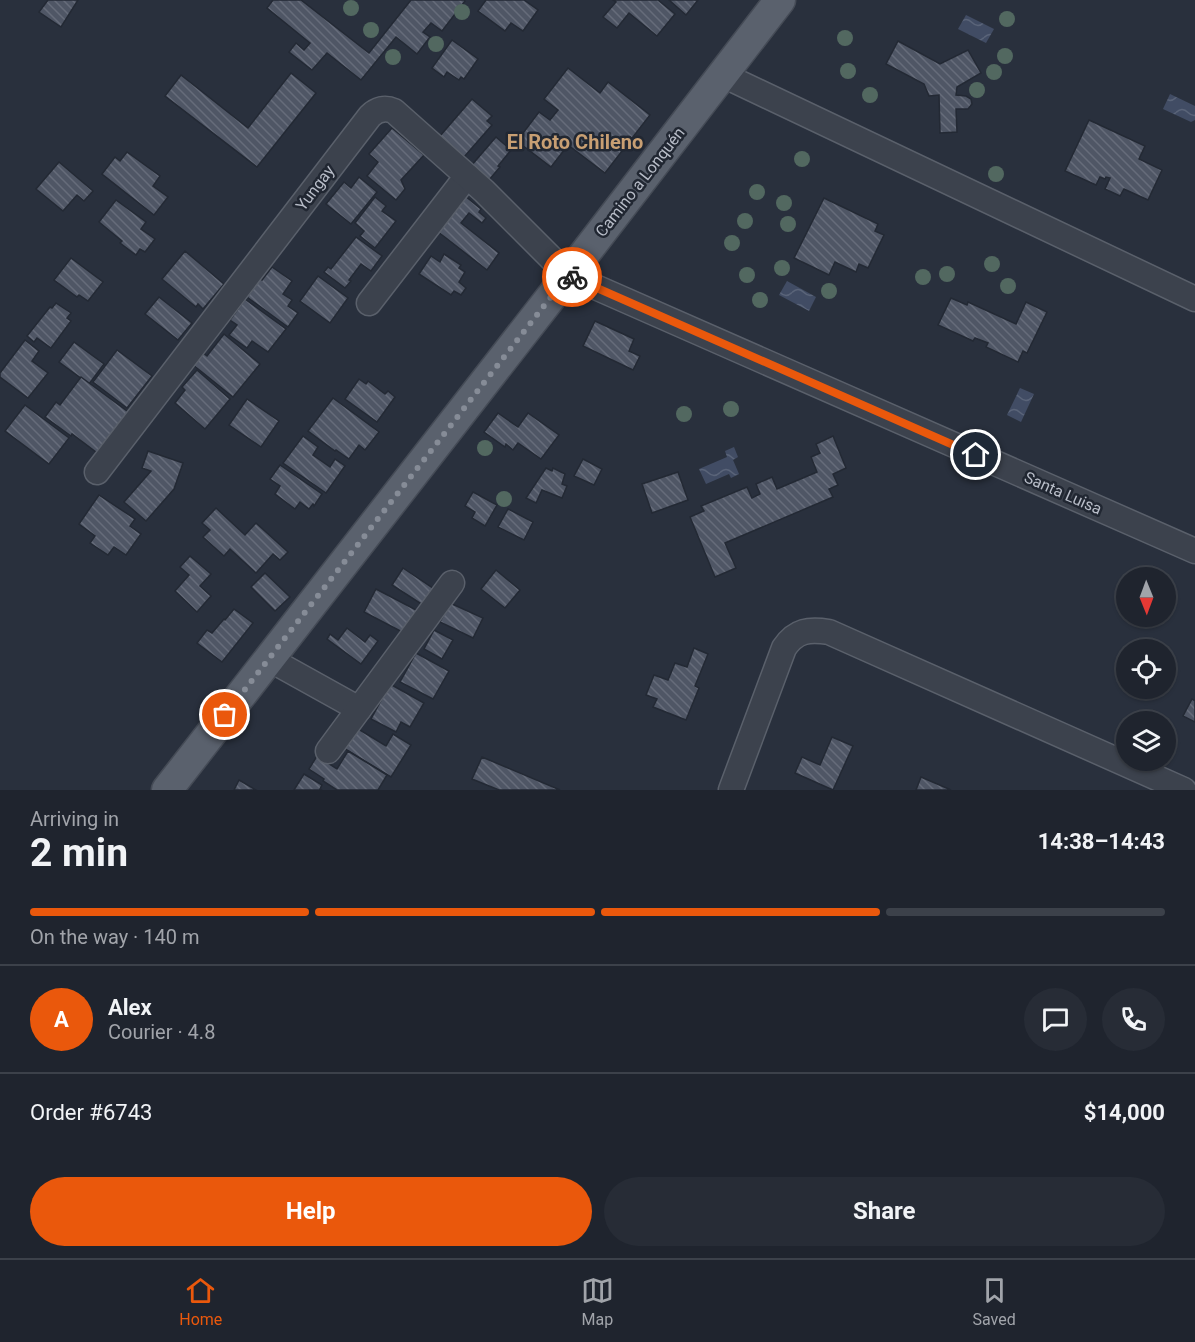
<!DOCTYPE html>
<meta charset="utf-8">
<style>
:root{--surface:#1f242e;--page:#272c36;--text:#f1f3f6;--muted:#a1a4aa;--line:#3c414a;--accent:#ea580c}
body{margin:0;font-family:Roboto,sans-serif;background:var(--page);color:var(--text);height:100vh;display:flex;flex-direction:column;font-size:22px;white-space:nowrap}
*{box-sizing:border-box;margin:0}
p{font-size:20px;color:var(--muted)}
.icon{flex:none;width:33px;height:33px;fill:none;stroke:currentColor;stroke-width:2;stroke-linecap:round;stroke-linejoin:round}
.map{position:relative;height:790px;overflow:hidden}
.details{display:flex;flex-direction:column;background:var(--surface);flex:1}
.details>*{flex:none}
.needle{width:39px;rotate:179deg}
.fabs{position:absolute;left:1116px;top:567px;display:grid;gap:12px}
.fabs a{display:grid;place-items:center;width:60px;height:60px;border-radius:50%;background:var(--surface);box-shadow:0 2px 4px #0004,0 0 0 2px var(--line);font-size:30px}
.pin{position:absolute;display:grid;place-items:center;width:51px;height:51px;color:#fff;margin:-26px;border:3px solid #fff;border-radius:50%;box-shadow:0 2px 6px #0007}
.courier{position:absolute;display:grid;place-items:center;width:60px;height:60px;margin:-30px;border:4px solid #ea580c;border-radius:50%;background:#fff;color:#222;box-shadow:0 2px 8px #0007}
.overview em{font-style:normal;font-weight:700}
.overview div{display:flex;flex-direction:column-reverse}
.overview{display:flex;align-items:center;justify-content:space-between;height:102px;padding:0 30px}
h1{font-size:39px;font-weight:700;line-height:45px}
.bar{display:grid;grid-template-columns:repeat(4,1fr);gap:9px 6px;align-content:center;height:72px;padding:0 30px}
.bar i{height:8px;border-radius:4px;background:var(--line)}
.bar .on{background:var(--accent)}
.bar p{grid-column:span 4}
.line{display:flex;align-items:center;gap:15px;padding:0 30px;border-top:2px solid var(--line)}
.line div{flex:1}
.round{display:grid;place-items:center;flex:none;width:63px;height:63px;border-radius:32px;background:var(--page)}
.button{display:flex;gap:12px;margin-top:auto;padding:12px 30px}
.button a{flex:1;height:69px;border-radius:36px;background:var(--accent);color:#fff;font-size:24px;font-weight:700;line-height:69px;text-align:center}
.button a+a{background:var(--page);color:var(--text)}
.menu{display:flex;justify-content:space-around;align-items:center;height:84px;border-top:2px solid var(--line);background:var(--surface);font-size:16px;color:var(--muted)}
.menu a{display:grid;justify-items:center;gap:3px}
.menu .on{color:var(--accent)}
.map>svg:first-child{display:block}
.water{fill:url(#water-waves)}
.building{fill:url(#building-back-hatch);stroke:#232934;stroke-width:1.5}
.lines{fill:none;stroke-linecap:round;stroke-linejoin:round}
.minor-casing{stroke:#5a606b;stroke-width:27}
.major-casing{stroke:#454b56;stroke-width:33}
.minor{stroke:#3c424d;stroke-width:24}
.major{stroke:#5a616d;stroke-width:30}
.tree{fill:#526860}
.done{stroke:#868c97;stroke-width:6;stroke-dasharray:0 10.8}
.route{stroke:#ea580c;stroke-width:8}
.labels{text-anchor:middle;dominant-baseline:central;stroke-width:5;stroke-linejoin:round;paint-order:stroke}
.street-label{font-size:16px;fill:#b8bdc8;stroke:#212732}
.quarter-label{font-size:20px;font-weight:bold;fill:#c89f73;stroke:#212732}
</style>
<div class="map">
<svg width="1195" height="790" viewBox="0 0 1195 790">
<defs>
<pattern id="water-waves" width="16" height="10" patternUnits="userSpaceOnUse" patternTransform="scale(1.5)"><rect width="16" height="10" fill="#414c64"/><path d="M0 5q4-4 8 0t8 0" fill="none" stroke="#5a6479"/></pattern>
<pattern id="building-back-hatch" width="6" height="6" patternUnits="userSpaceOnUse" patternTransform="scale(1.5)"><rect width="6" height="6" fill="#4f5665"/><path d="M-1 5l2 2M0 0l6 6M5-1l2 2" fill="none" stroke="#666c7a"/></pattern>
</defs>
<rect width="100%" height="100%" fill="#29303d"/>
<g class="water">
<polygon points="966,15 994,29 986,43 958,29"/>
<polygon points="1170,94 1195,106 1195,120 1191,122 1163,109"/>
<polygon points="787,281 816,297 809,311 779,295"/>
<polygon points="1020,388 1034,394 1021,422 1007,415"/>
<polygon points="734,447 738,457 733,460 739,474 731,478 729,474 706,484 699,469 727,457 725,451"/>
</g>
<g class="building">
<polygon points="48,0 78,0 61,27 39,12"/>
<polygon points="273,0 301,0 369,53 411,0 464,0 465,1 442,31 431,23 423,32 430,37 417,54 396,37 361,80 327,53 312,70 289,52 296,43 304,50 310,43 267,8"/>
<polygon points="486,0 524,0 538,10 523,31 511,23 505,31 478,11"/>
<polygon points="613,0 658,0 675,14 657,36 629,13 617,28 603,17 616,2"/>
<polygon points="669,0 698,0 686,15"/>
<polygon points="452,40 478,59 464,79 461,77 459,80 447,72 444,77 432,68"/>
<polygon points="898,41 940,64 968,50 981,73 957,87 956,95 966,96 971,99 972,104 968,109 956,109 957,132 940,133 939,95 929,96 924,84 886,64"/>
<polygon points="568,68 600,93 608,82 650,115 605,173 568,145 551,167 517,141 539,112 550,120 558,110 544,99"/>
<polygon points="291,73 316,93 257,167 165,96 181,75 248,128"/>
<polygon points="472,99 492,116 487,121 492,125 464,157 440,136"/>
<polygon points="1089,120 1145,146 1139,159 1162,170 1148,200 1124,189 1120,196 1105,189 1110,178 1106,177 1105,179 1100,177 1096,185 1065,171"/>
<polygon points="392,128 424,155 401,180 405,189 396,200 367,176 378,162 369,154"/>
<polygon points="496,137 511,150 498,166 500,167 489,180 471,166"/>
<polygon points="127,152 160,176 153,186 168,197 154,215 102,174 115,157 120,161"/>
<polygon points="59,162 93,191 84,201 77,195 63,211 36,189"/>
<polygon points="359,177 377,192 351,224 326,204 344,182 351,188"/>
<polygon points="465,196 481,209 479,212 486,218 482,223 469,213 461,223 499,253 487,270 437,231"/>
<polygon points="375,197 386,206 382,211 396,221 375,248 360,236 364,231 355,223"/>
<polygon points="824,198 878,224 875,231 884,235 868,268 859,264 856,272 835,262 829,275 794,258"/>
<polygon points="116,200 146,222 141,229 155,239 145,252 140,249 136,255 120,243 122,241 99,222"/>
<polygon points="356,237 382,256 371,271 361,264 349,280 351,281 345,288 324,272 328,267 331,269"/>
<polygon points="185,251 224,284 203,309 198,304 196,307 162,279"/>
<polygon points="444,254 461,265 459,268 465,272 459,282 466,288 461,295 454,291 451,295 419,274 431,256 440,262"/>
<polygon points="71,258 103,282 88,301 79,295 77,297 54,280"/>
<polygon points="272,267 292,281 283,294 292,300 288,306 298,313 288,327 247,297 260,278 262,280"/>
<polygon points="318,276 348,298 330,323 300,301"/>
<polygon points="159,297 192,323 178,340 145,314"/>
<polygon points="951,298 967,305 968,302 1016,324 1026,302 1047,312 1027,353 1023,351 1018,362 986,347 988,343 975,338 973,341 938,325"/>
<polygon points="245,299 286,329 268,352 252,341 247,348 229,335 237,325 230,320"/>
<polygon points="56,303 71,313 67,318 71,321 51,348 37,338 34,342 27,336 50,307 52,308"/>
<polygon points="595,321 634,339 629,351 640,356 633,370 583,346"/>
<polygon points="224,334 260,364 233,397 192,364 202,352 207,356"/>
<polygon points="25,340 39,351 32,361 48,373 28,398 0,377 0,373"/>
<polygon points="74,342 104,364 89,384 59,362"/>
<polygon points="117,350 152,376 127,408 93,382"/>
<polygon points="197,370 230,399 205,429 175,403 185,390 182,387"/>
<polygon points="81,377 131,414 100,455 72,434 71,436 45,417 56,402 60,405"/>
<polygon points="359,379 366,384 368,381 385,394 388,391 395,397 377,422 345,399"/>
<polygon points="333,398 379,432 365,450 359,445 349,459 336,450 335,451 308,431"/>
<polygon points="247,399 279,421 261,447 229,425"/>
<polygon points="25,405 69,438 49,464 5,431"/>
<polygon points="498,413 518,427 528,413 559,435 541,459 518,443 513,450 506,444 505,447 484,432"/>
<polygon points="303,436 318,447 313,455 330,467 335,459 345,466 326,493 283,463"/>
<polygon points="833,436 846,468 833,474 838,485 829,489 833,497 725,543 736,568 715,577 690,517 704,511 701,506 747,487 752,498 760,494 756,484 772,477 777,489 817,472 811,457 820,453 816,444"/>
<polygon points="148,451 183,463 174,489 146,521 124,502 151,471 142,468"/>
<polygon points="583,459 602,469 594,485 574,476"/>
<polygon points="280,465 322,494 314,506 313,504 309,509 300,502 295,509 275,494 280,486 270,479"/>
<polygon points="546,468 552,471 553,468 565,474 562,484 567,486 562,498 542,490 536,503 526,498"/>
<polygon points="678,472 688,500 652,513 642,484"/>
<polygon points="473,492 497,505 485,526 472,518 475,512 465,506"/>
<polygon points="99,495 135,519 130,526 141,534 126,555 114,547 108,555 90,543 95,536 79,524"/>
<polygon points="216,508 245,535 256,523 288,552 280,560 273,554 256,573 230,549 224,556 203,537 210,530 202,523"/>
<polygon points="508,509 533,522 524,540 498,527"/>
<polygon points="190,556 211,574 200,586 211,596 197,612 175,591 189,575 180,567"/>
<polygon points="403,568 437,591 426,607 392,585"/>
<polygon points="496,570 520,590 505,608 481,589"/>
<polygon points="265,573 290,597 275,611 251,587"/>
<polygon points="376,589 420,612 408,635 364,612"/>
<polygon points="450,603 483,618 473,638 440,622"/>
<polygon points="234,609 253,623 222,662 197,643 207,630 212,633 224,619 225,620"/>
<polygon points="347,628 365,642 370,635 378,641 361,664 327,639 330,634 338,640"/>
<polygon points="434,630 453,640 442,659 424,649"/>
<polygon points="694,648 708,654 695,686 699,688 686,720 653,707 657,699 646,695 654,675 668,680 675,663 687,667"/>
<polygon points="416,653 449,671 433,699 400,682"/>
<polygon points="390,684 424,703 410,727 401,722 396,732 371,719"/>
<polygon points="1192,699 1195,701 1195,722 1183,716"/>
<polygon points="355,727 386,746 393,734 411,745 391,777 342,747"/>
<polygon points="832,737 853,746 833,790 795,773 802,757 820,765"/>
<polygon points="348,751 387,775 378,790 337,790 323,781 324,779 309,769 317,756 337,769"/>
<polygon points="482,757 560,790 499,790 472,779"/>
<polygon points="304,774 322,785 320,789 322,790 294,790"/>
<polygon points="921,777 951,790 916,790"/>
<polygon points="239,780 256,790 234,790"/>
</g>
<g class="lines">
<defs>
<g id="minor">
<polyline points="723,75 1195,299"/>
<polyline points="369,303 467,176"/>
<path d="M97,472L370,116C377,109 385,107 394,111L484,191L568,275L1195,551"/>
<polyline points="269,659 359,709"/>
<polyline points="328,751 452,583"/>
<path d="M731,790L784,648C796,630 809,629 829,632L1184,790"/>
</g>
<polyline id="major" points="167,790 583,256 780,0"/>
</defs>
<use href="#minor" class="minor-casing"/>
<use href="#major" class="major-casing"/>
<use href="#minor" class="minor"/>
<use href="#major" class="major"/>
</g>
<g class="tree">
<circle cx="351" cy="8" r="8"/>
<circle cx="462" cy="12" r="8"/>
<circle cx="1007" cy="19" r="8"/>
<circle cx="371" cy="30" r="8"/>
<circle cx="845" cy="38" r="8"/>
<circle cx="436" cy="44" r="8"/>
<circle cx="1005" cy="56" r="8"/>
<circle cx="393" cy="57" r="8"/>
<circle cx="848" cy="71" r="8"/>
<circle cx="994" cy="72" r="8"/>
<circle cx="977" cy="90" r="8"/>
<circle cx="870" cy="95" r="8"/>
<circle cx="802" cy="159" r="8"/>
<circle cx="996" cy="174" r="8"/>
<circle cx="757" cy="192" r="8"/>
<circle cx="784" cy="203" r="8"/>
<circle cx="745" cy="221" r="8"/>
<circle cx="788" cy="224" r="8"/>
<circle cx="732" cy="243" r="8"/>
<circle cx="992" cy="264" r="8"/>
<circle cx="782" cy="268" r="8"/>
<circle cx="947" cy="274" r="8"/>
<circle cx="747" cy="275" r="8"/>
<circle cx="923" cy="277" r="8"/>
<circle cx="1008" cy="286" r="8"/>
<circle cx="829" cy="291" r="8"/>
<circle cx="760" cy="300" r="8"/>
<circle cx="731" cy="409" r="8"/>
<circle cx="684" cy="414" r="8"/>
<circle cx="485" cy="448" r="8"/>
<circle cx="504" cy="499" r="8"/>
</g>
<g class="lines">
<polyline class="done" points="225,715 568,275 572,277"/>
<polyline class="route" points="572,277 976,455"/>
</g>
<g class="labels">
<g class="street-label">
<text transform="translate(640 182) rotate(-52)">Camino a Lonquén</text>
<text transform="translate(315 188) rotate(-53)">Yungay</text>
<text transform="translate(1063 493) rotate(24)">Santa Luisa</text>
</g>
<g class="quarter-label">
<text x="575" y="142">El Roto Chileno</text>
</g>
</g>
</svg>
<div class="fabs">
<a><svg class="needle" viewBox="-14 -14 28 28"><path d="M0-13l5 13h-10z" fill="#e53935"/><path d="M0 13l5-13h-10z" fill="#a1a4aa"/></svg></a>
<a><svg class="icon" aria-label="locate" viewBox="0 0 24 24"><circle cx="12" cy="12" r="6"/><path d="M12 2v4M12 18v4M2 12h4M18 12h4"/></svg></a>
<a><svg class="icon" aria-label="layers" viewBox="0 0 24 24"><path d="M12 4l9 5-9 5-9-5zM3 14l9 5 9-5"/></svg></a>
</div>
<div class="pin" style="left:225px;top:715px;background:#ea580c"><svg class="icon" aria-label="bag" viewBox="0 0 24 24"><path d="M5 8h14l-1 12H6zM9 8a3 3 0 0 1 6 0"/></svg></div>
<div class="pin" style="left:976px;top:455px;background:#1f2937"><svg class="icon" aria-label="home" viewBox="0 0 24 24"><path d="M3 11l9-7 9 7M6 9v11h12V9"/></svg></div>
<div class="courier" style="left:572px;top:277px"><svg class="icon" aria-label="bike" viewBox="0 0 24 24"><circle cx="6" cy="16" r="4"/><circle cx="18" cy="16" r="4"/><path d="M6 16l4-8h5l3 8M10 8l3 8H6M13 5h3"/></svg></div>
</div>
<section class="details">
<div class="overview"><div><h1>2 min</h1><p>Arriving in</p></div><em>14:38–14:43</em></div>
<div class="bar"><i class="on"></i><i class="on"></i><i class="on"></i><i></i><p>On the way · 140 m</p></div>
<div class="line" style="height:108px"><b class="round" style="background:var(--accent);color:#fff">A</b><div><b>Alex</b><p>Courier · 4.8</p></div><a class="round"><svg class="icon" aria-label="chat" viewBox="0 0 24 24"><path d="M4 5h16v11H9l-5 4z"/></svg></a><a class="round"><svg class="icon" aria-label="phone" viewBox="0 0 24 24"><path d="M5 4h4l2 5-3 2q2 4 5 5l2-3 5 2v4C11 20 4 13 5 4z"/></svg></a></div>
<div class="line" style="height:78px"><div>Order #6743</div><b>$14,000</b></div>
<div class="button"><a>Help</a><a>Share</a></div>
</section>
<nav class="menu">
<a class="on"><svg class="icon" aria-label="home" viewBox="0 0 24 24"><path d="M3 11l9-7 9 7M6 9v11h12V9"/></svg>Home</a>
<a><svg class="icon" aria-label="map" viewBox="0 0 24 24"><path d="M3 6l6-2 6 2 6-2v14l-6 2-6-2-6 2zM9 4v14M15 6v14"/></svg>Map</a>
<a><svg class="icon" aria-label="saved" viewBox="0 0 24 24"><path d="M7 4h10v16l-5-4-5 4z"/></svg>Saved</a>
</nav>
